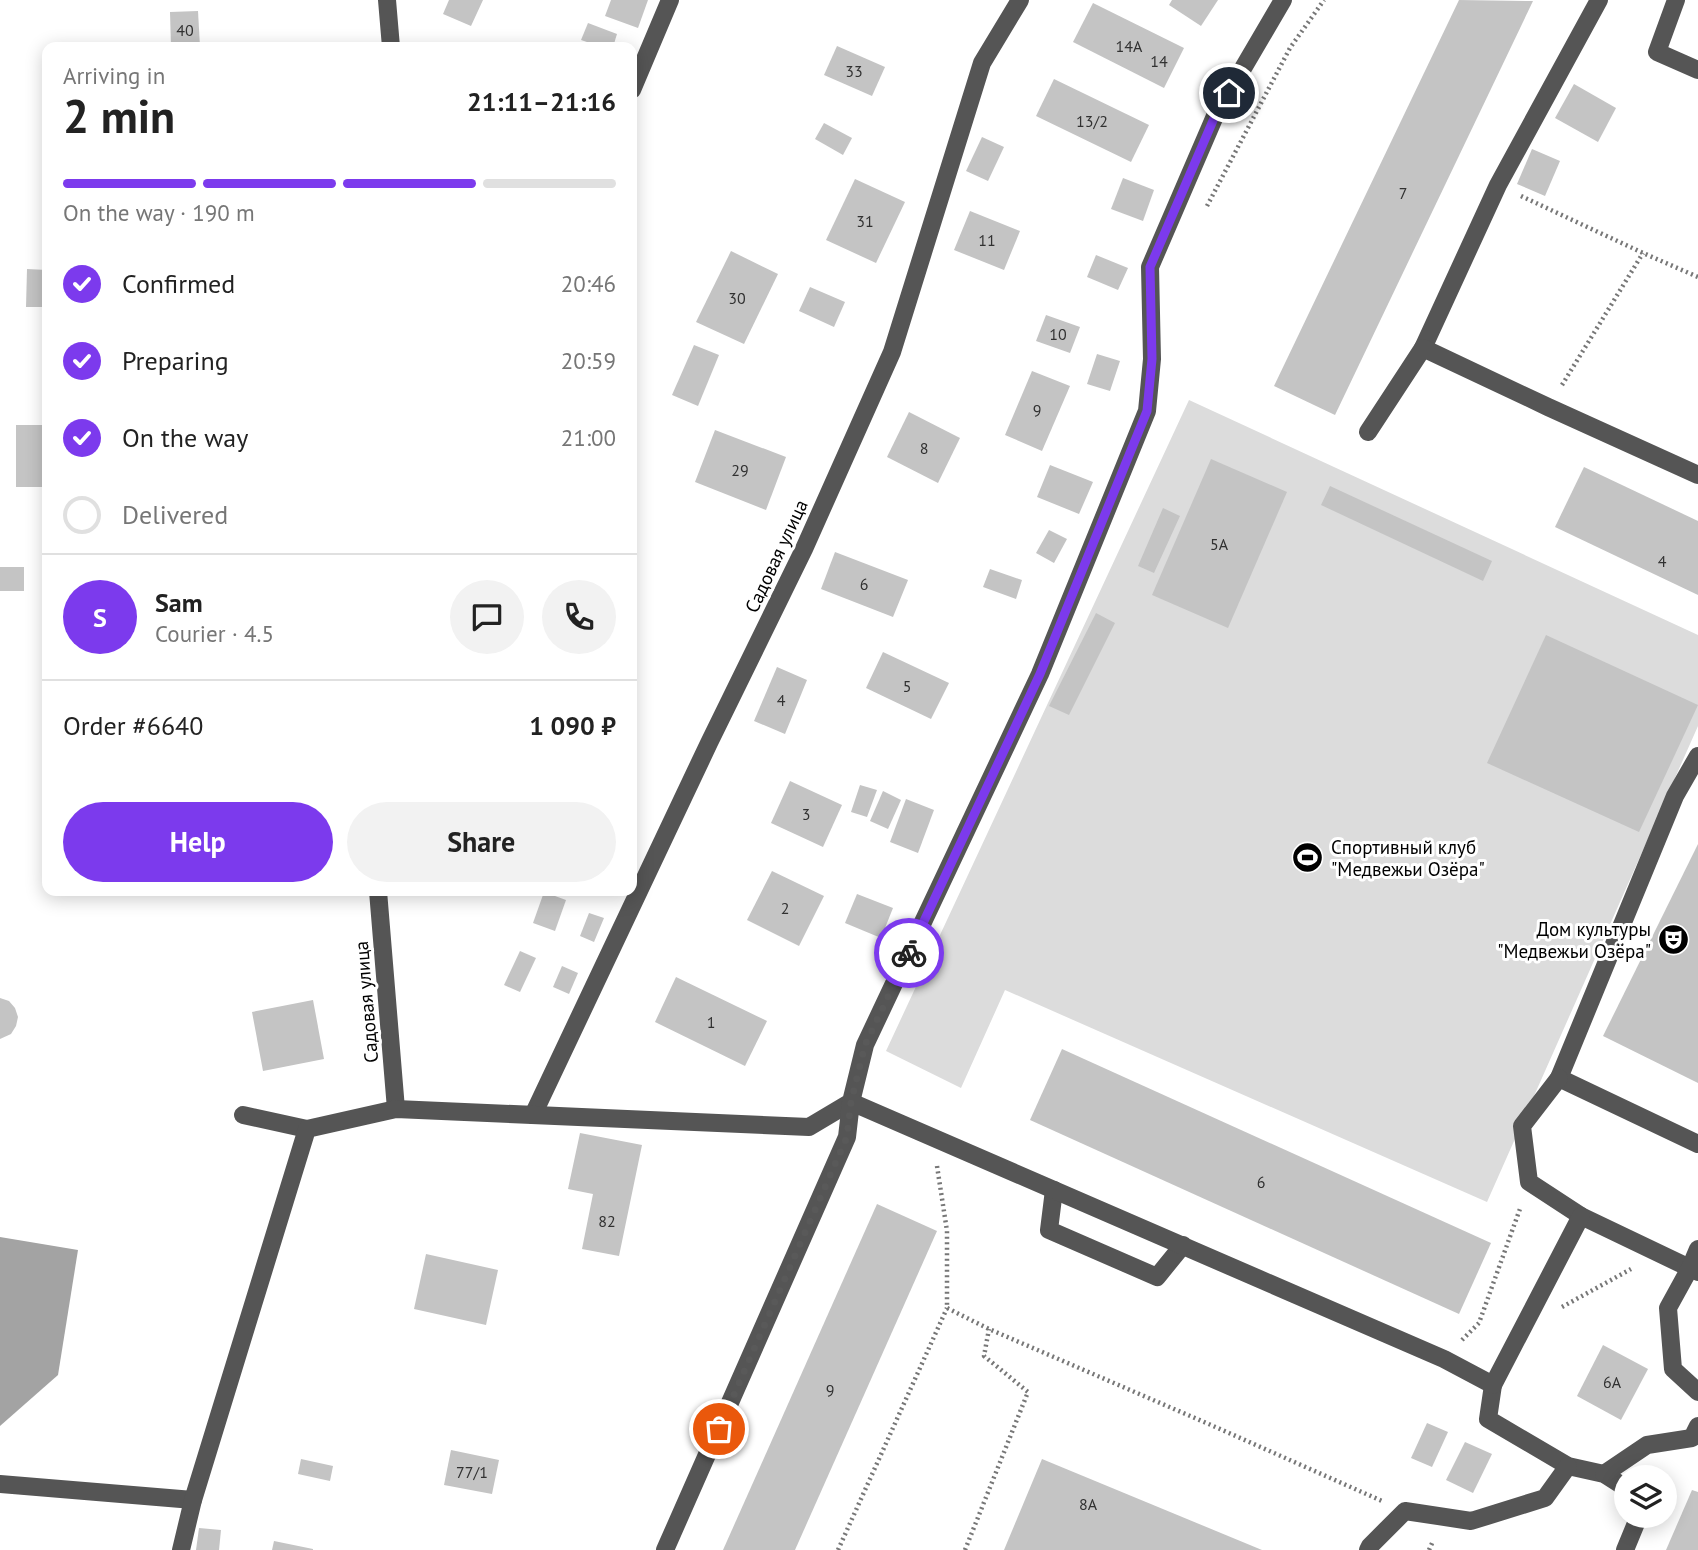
<!DOCTYPE html>
<meta charset="utf-8">
<style>
:root{--surface:#fff;--page:#f2f2f2;--text:#222;--muted:#767676;--line:#e0e0e0;--accent:#7c3aed}
body{margin:0;font-family:"PT Sans",sans-serif;background:var(--page);color:var(--text);height:100vh;display:flex;flex-direction:column;font-size:26px;white-space:nowrap}
*{box-sizing:border-box;margin:0}
p{font-size:23px;color:var(--muted)}
.icon{flex:none;width:38px;height:38px;fill:none;stroke:currentColor;stroke-width:2;stroke-linecap:round;stroke-linejoin:round}
.map{position:relative;flex:1;overflow:hidden}
.panel{position:absolute;left:42px;top:42px;width:595px;height:854px;display:flex;flex-direction:column;background:var(--surface);border-radius:14px;box-shadow:0 4px 18px #0003}
.panel>*{flex:none}
.buttons{position:absolute;left:1614px;top:1465px;display:grid;gap:14px}
.buttons a{display:grid;place-items:center;width:63px;height:63px;border-radius:50%;background:var(--surface);box-shadow:0 4px 18px #0003;font-size:35px}
.pin{position:absolute;display:grid;place-items:center;width:60px;height:60px;color:#fff;margin:-30px;border:4px solid #fff;border-radius:50%;box-shadow:0 2px 7px #0007}
.courier{position:absolute;display:grid;place-items:center;width:70px;height:70px;margin:-35px;border:5px solid #7c3aed;border-radius:50%;background:#fff;color:#222;box-shadow:0 2px 9px #0007}
.head em{font-style:normal;font-weight:600}
.head div{display:flex;flex-direction:column-reverse}
.head{display:flex;align-items:center;justify-content:space-between;height:119px;padding:0 21px}
h1{font-size:46px;font-weight:600;line-height:52px}
.bar{display:grid;grid-template-columns:repeat(4,1fr);gap:10px 7px;align-content:center;height:84px;padding:0 21px}
.bar i{height:9px;border-radius:5px;background:var(--line)}
.bar .on{background:var(--accent)}
.bar p{grid-column:span 4}
.line{display:flex;align-items:center;gap:18px;padding:0 21px;border-top:2px solid var(--line)}
.line div{flex:1}
.round{display:grid;place-items:center;flex:none;width:74px;height:74px;border-radius:37px;background:var(--page)}
ol{padding:0 21px;list-style:none}
li{display:flex;align-items:center;gap:21px;height:77px}
li p{margin-inline-start:auto}
li .icon{padding:7px;border-radius:50%;background:var(--accent);color:#fff;stroke-width:4}
li:last-child{color:var(--muted)}
li i{width:38px;height:38px;border:4px solid var(--line);border-radius:50%}
.cta{display:flex;gap:14px;margin-top:auto;padding:14px 21px}
.cta a{flex:1;height:80px;border-radius:42px;background:var(--accent);color:#fff;font-size:28px;font-weight:600;line-height:80px;text-align:center}
.cta a+a{background:var(--page);color:var(--text)}
.map>svg:first-child{display:block}
.green{fill:#dcdcdc}
.water{fill:#a3a3a3}
.building{fill:#c4c4c4}
.lines{fill:none;stroke-linecap:round;stroke-linejoin:round}
.path{stroke:#777;stroke-width:4.5;stroke-dasharray:2 3.5;stroke-linecap:butt}
.minor{stroke:#555;stroke-width:18}
.done{stroke:#595959;stroke-width:7;stroke-dasharray:0 12.6}
.route{stroke:#7c3aed;stroke-width:9}
.labels{text-anchor:middle;dominant-baseline:central;stroke-width:6;stroke-linejoin:round;paint-order:stroke}
.number-label{font-size:16px;fill:#313131}
.street-label{font-size:19px;fill:#000;stroke:#fff}
.poi-label{font-size:19px;fill:#000;stroke:#fff;text-anchor:start}
</style>
<div class="map">
<svg width="1698" height="1550" viewBox="0 0 1698 1550">
<rect width="100%" height="100%" fill="#fff"/>
<polygon class="green" points="1189,400 1698,635 1698,726 1487,1202 1005,990 961,1088 886,1051"/>
<polygon class="water" points="0,1237 78,1250 58,1375 0,1426"/>
<g class="building">
<polygon points="449,0 483,0 471,26 443,14"/>
<polygon points="611,0 648,0 638,28 605,16"/>
<polygon points="1172,0 1218,0 1201,26 1169,5"/>
<polygon points="1459,0 1533,1 1335,415 1274,386"/>
<polygon points="1093,3 1184,48 1164,88 1073,42"/>
<polygon points="198,11 200,47 171,47 170,12"/>
<polygon points="588,23 617,34 613,47 602,47 581,40"/>
<polygon points="837,46 885,67 872,96 824,75"/>
<polygon points="1054,79 1149,125 1131,162 1036,116"/>
<polygon points="1574,84 1616,108 1598,142 1555,118"/>
<polygon points="824,123 852,138 843,155 815,139"/>
<polygon points="982,137 1004,147 988,181 966,171"/>
<polygon points="1532,149 1560,161 1545,196 1517,184"/>
<polygon points="1123,178 1154,190 1143,221 1111,209"/>
<polygon points="855,179 905,202 876,263 826,240"/>
<polygon points="970,211 1020,231 1004,270 954,250"/>
<polygon points="731,251 778,274 744,344 696,322"/>
<polygon points="1096,255 1128,268 1118,290 1087,277"/>
<polygon points="27,269 47,270 47,307 26,307"/>
<polygon points="810,287 845,302 834,327 799,311"/>
<polygon points="1046,315 1080,327 1070,353 1036,341"/>
<polygon points="694,345 719,355 698,406 672,395"/>
<polygon points="1097,354 1120,361 1110,391 1087,384"/>
<polygon points="1032,371 1070,386 1042,451 1005,435"/>
<polygon points="909,412 960,438 938,483 887,457"/>
<rect x="16" y="425" width="31" height="62"/>
<polygon points="715,430 786,457 766,510 695,482"/>
<polygon points="1211,459 1287,492 1228,628 1152,595"/>
<polygon points="1050,465 1093,482 1079,514 1037,497"/>
<polygon points="1584,467 1698,521 1698,595 1555,527"/>
<polygon points="1330,486 1492,561 1483,581 1321,505"/>
<polygon points="1163,508 1180,516 1154,573 1138,566"/>
<polygon points="1049,530 1067,539 1054,563 1036,553"/>
<polygon points="835,552 908,580 893,617 821,589"/>
<rect x="0" y="567" width="24" height="24"/>
<polygon points="990,569 1022,580 1016,599 983,587"/>
<polygon points="1096,613 1115,623 1069,715 1049,706"/>
<polygon points="1546,635 1698,705 1639,832 1487,763"/>
<polygon points="883,652 949,683 931,719 866,688"/>
<polygon points="777,667 807,680 785,734 754,721"/>
<polygon points="790,781 842,805 823,847 771,823"/>
<polygon points="860,785 877,790 867,817 851,812"/>
<polygon points="883,791 901,800 888,829 870,821"/>
<polygon points="906,799 934,810 918,853 890,842"/>
<polygon points="1698,844 1698,1083 1603,1036"/>
<polygon points="772,871 824,896 799,946 747,920"/>
<polygon points="544,892 566,900 555,931 533,923"/>
<polygon points="857,894 893,908 881,938 845,923"/>
<polygon points="589,913 604,918 594,942 580,936"/>
<polygon points="520,951 536,958 520,992 504,985"/>
<polygon points="562,966 578,973 569,994 553,987"/>
<polygon points="676,977 767,1021 745,1066 655,1022"/>
<polygon points="0,998 9,1001 15,1008 18,1017 16,1026 11,1034 0,1039"/>
<polygon points="313,1000 324,1059 263,1071 252,1012"/>
<polygon points="1062,1049 1491,1243 1459,1314 1030,1120"/>
<polygon points="580,1133 642,1145 619,1256 582,1249 593,1194 568,1189"/>
<polygon points="877,1204 937,1231 795,1550 723,1550"/>
<polygon points="426,1254 498,1270 486,1325 414,1309"/>
<polygon points="1603,1345 1648,1369 1621,1420 1577,1396"/>
<polygon points="1427,1423 1448,1432 1432,1467 1411,1458"/>
<polygon points="1465,1442 1492,1454 1473,1493 1446,1480"/>
<polygon points="451,1450 499,1460 492,1494 444,1485"/>
<polygon points="301,1459 333,1466 330,1481 298,1474"/>
<polygon points="1042,1459 1262,1550 1004,1550"/>
<polygon points="1692,1490 1698,1492 1698,1550 1666,1550"/>
<polygon points="199,1528 221,1530 219,1550 196,1550"/>
<polygon points="274,1541 313,1549 313,1550 272,1550"/>
</g>
<g class="lines">
<g class="path">
<polyline points="1521,196 1643,253 1698,277"/>
<polyline points="1207,206 1290,48 1324,0"/>
<polyline points="1562,385 1643,253"/>
<polyline points="937,1166 947,1231 947,1308 989,1329 1211,1425 1382,1501"/>
<polyline points="1562,1307 1631,1269"/>
<polyline points="1462,1340 1479,1323 1521,1206"/>
<polyline points="838,1550 947,1308"/>
<polyline points="965,1550 1028,1392 984,1356 989,1329"/>
<polyline points="1429,1550 1433,1541"/>
</g>
<g class="minor">
<polyline points="387,0 391,47"/>
<polyline points="1676,0 1657,52 1698,70"/>
<polyline points="632,90 670,0"/>
<polyline points="1423,348 1498,185 1599,0"/>
<polyline points="1368,432 1423,348 1548,407 1698,475"/>
<polyline points="1698,756 1675,796 1559,1078 1698,1144"/>
<polyline points="378,891 396,1109"/>
<polyline points="1559,1078 1522,1126 1529,1182 1581,1216 1698,1272"/>
<polyline points="243,1115 307,1129"/>
<polyline points="533,1115 709,743 804,549 892,352 982,63 1020,0"/>
<polyline points="1054,1190 1049,1230 1157,1277 1183,1245"/>
<polyline points="1698,1249 1690,1268 1668,1308 1673,1369 1698,1392"/>
<polyline points="1493,1385 1488,1419 1568,1466 1604,1474 1626,1488"/>
<polyline points="1604,1474 1647,1445 1692,1438 1698,1426"/>
<polyline points="0,1484 193,1500"/>
<polyline points="181,1550 193,1500 307,1129 396,1109 809,1127 851,1102 865,1045 1040,674 1147,411 1152,359 1150,267 1215,116 1283,0"/>
<polyline points="665,1550 847,1137 851,1102 1444,1359 1493,1385 1581,1216"/>
<polyline points="1368,1550 1370,1546 1405,1511 1471,1521 1545,1498 1568,1466"/>
<polyline points="1625,1550 1639,1516"/>
</g>
</g>
<g class="lines">
<polyline class="done" points="719,1429 847,1137 851,1102 865,1045 909,953"/>
<polyline class="route" points="909,953 1040,674 1147,411 1152,359 1150,267 1215,116 1229,93"/>
</g>
<defs>
<symbol id="stadium-disc" viewBox="-11 -11 22 22"><circle r="9.5" fill="#000" stroke="#fff"/><path d="M0-5a6.5 5 0 1 0 0 10a6.5 5 0 1 0 0-10ZM-3.5-1.8h7v3.6h-7Z" fill="#fff"/></symbol>
<symbol id="theatre-disc" viewBox="-11 -11 22 22"><circle r="9.5" fill="#000" stroke="#fff"/><path d="M-5-5.5Q0-4 5-5.5V0Q5 5 0 6Q-5 5-5 0ZM-3.3-2.5H-1v1.5H-3.3ZM1-2.5H3.3v1.5H1ZM-2.8 1Q0 5.5 2.8 1Z" fill="#fff"/></symbol>
</defs>
<g fill-rule="evenodd">
<use href="#stadium-disc" x="1290" y="840" width="35" height="35"/>
<use href="#theatre-disc" x="1656" y="922" width="35" height="35"/>
</g>
<g class="labels">
<g class="number-label">
<text x="185" y="30">40</text>
<text x="1129" y="46">14А</text>
<text x="1159" y="61">14</text>
<text x="854" y="71">33</text>
<text x="1092" y="121">13/2</text>
<text x="1403" y="193">7</text>
<text x="865" y="221">31</text>
<text x="987" y="240">11</text>
<text x="737" y="298">30</text>
<text x="1058" y="334">10</text>
<text x="1037" y="410">9</text>
<text x="924" y="448">8</text>
<text x="740" y="470">29</text>
<text x="1219" y="544">5А</text>
<text x="1662" y="561">4</text>
<text x="864" y="584">6</text>
<text x="907" y="686">5</text>
<text x="781" y="700">4</text>
<text x="806" y="814">3</text>
<text x="785" y="908">2</text>
<text x="711" y="1022">1</text>
<text x="1261" y="1182">6</text>
<text x="607" y="1221">82</text>
<text x="1612" y="1382">6А</text>
<text x="830" y="1390">9</text>
<text x="472" y="1472">77/1</text>
<text x="1088" y="1504">8А</text>
</g>
<g class="street-label">
<text transform="translate(776 556) rotate(-65)">Садовая улица</text>
<text transform="translate(366 1002) rotate(-95)">Садовая улица</text>
</g>
<g class="poi-label">
<text x="1331" y="847">Спортивный клуб<tspan x="1331" dy="22">"Медвежьи Озёра"</tspan></text>
<text x="1651" y="929" text-anchor="end">Дом культуры<tspan x="1651" dy="22">"Медвежьи Озёра"</tspan></text>
</g>
</g>
</svg>
<div class="buttons">
<a><svg class="icon" aria-label="layers" viewBox="0 0 24 24"><path d="M12 4l9 5-9 5-9-5zM3 14l9 5 9-5"/></svg></a>
</div>
<div class="pin" style="left:719px;top:1429px;background:#ea580c"><svg class="icon" aria-label="bag" viewBox="0 0 24 24"><path d="M5 8h14l-1 12H6zM9 8a3 3 0 0 1 6 0"/></svg></div>
<div class="pin" style="left:1229px;top:93px;background:#1f2937"><svg class="icon" aria-label="home" viewBox="0 0 24 24"><path d="M3 11l9-7 9 7M6 9v11h12V9"/></svg></div>
<div class="courier" style="left:909px;top:953px"><svg class="icon" aria-label="bike" viewBox="0 0 24 24"><circle cx="6" cy="16" r="4"/><circle cx="18" cy="16" r="4"/><path d="M6 16l4-8h5l3 8M10 8l3 8H6M13 5h3"/></svg></div>
<section class="panel">
<div class="head"><div><h1>2 min</h1><p>Arriving in</p></div><em>21:11–21:16</em></div>
<div class="bar"><i class="on"></i><i class="on"></i><i class="on"></i><i></i><p>On the way · 190 m</p></div>
<ol>
<li><svg class="icon" aria-label="check" viewBox="0 0 24 24"><path d="M5 12l5 5 9-10"/></svg>Confirmed<p>20:46</p></li>
<li><svg class="icon" aria-label="check" viewBox="0 0 24 24"><path d="M5 12l5 5 9-10"/></svg>Preparing<p>20:59</p></li>
<li><svg class="icon" aria-label="check" viewBox="0 0 24 24"><path d="M5 12l5 5 9-10"/></svg>On the way<p>21:00</p></li>
<li><i></i>Delivered</li>
</ol>
<div class="line" style="height:126px"><b class="round" style="background:var(--accent);color:#fff">S</b><div><b>Sam</b><p>Courier · 4.5</p></div><a class="round"><svg class="icon" aria-label="chat" viewBox="0 0 24 24"><path d="M4 5h16v11H9l-5 4z"/></svg></a><a class="round"><svg class="icon" aria-label="phone" viewBox="0 0 24 24"><path d="M5 4h4l2 5-3 2q2 4 5 5l2-3 5 2v4C11 20 4 13 5 4z"/></svg></a></div>
<div class="line" style="height:91px"><div>Order #6640</div><b>1 090 ₽</b></div>
<div class="cta"><a>Help</a><a>Share</a></div>
</section>
</div>
